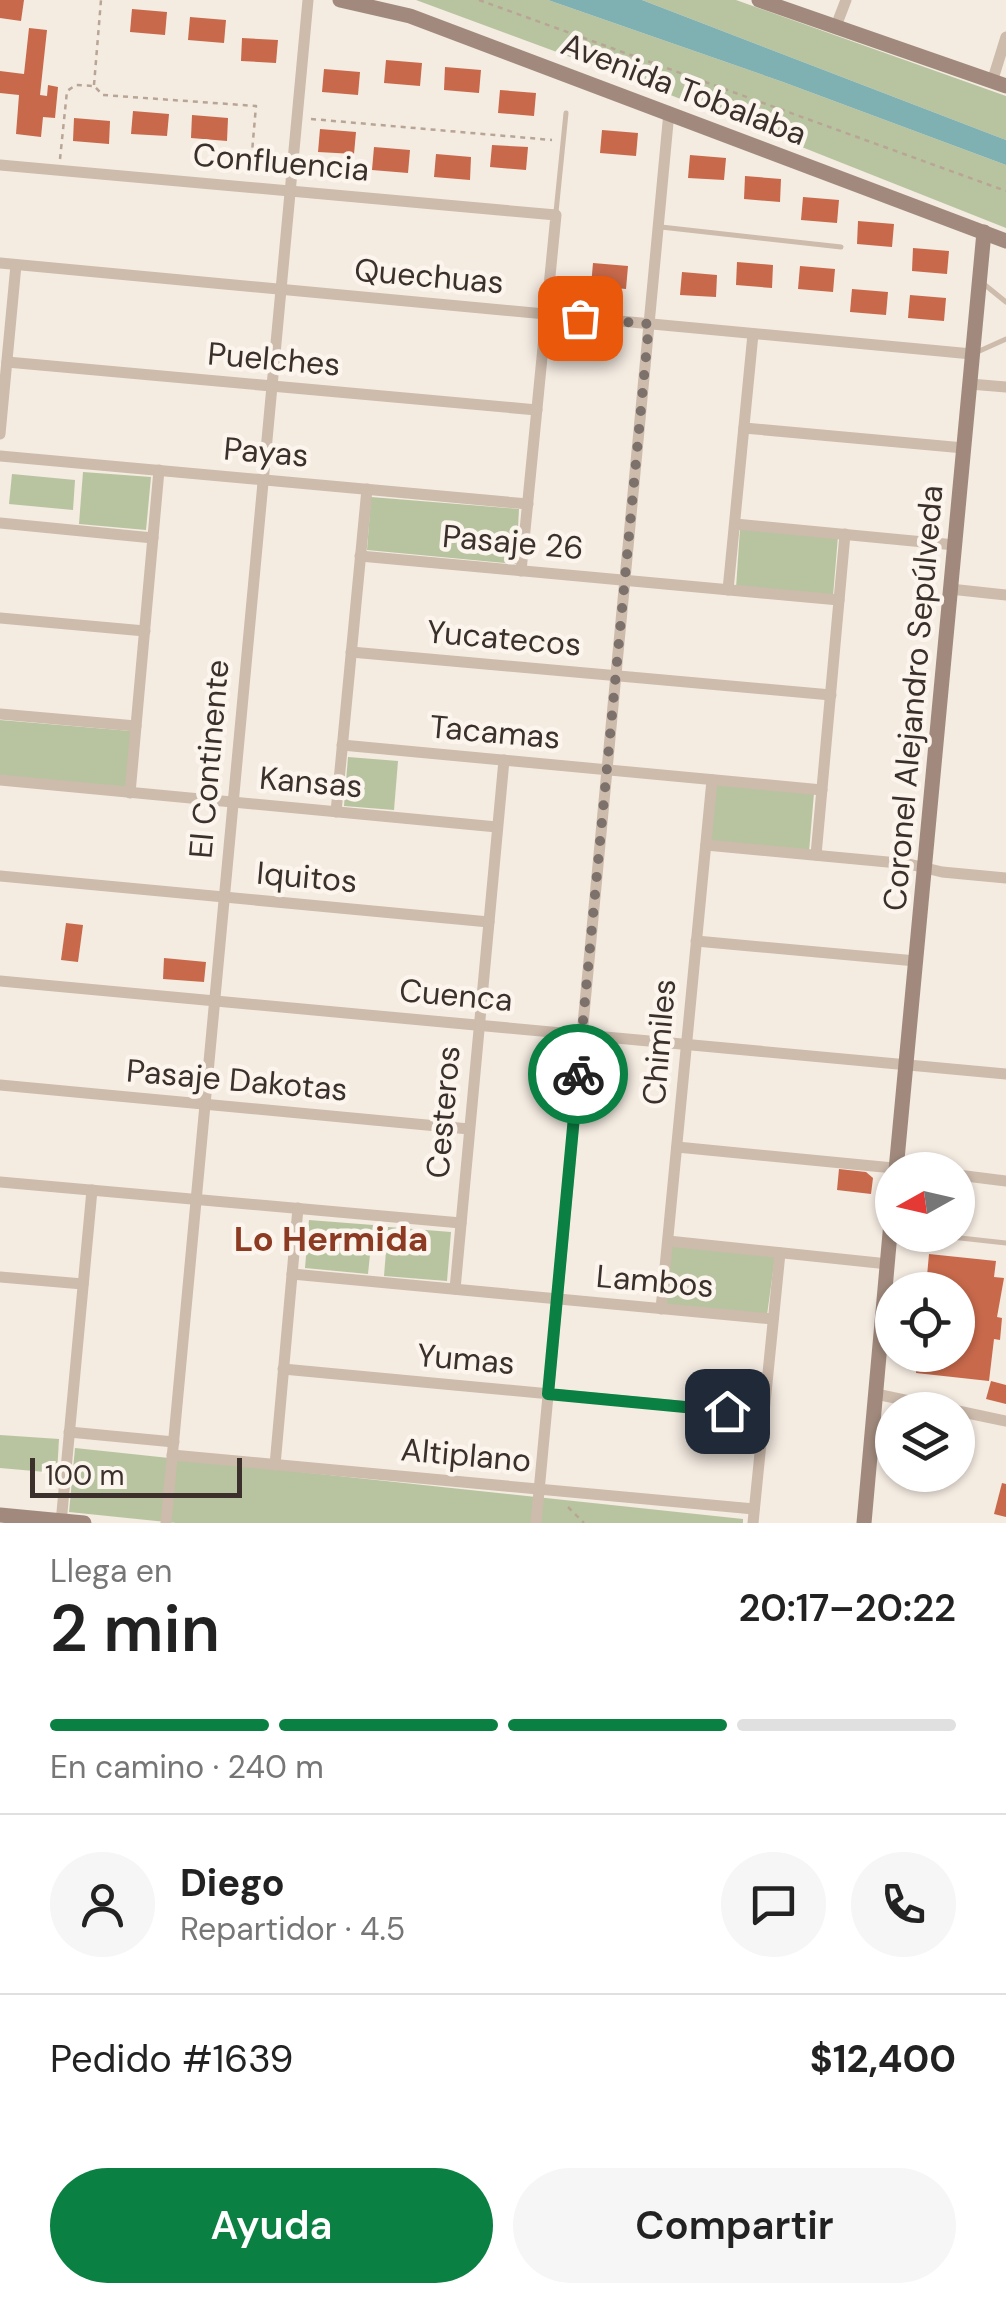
<!DOCTYPE html>
<html lang="es">
<meta charset="utf-8">
<style>
:root{--surface:#fff;--page:#f6f6f6;--text:#222;--muted:#767676;--line:#e0e0e0;--accent:#0b8043}
body{margin:0;font-family:"DM Sans",sans-serif;background:var(--page);color:var(--text);height:100vh;display:flex;flex-direction:column;font-size:38px;white-space:nowrap}
*{box-sizing:border-box;margin:0}
p{font-size:32px;color:var(--muted)}
.icon{flex:none;width:55px;height:55px;fill:none;stroke:currentColor;stroke-width:2;stroke-linecap:round;stroke-linejoin:round}
.map{position:relative;height:1523px;overflow:hidden}
.side{display:flex;flex-direction:column;background:var(--surface);flex:1}
.side>*{flex:none}
.needle{width:65px;rotate:262deg}
.tools{position:absolute;left:875px;top:1152px;display:grid;gap:20px}
.tools a{display:grid;place-items:center;width:100px;height:100px;border-radius:50%;background:var(--surface);box-shadow:0 2px 8px #0004;font-size:50px}
.scale{position:absolute;left:30px;bottom:25px;width:212px;box-sizing:border-box;padding-left:10px;border:5px solid #3b302b;border-top:0;font-size:28px;line-height:35px;white-space:nowrap;color:#3b302b;-webkit-text-stroke:8px #fbf5ee;paint-order:stroke}
.pin{position:absolute;display:grid;place-items:center;width:85px;height:85px;color:#fff;margin:-42px;border-radius:20px;box-shadow:0 5px 15px #0006}
.courier{position:absolute;display:grid;place-items:center;width:100px;height:100px;margin:-50px;border:8px solid #0b8043;border-radius:50%;background:#fff;color:#222;box-shadow:0 2px 12px #0007}
.head em{font-style:normal;font-weight:600}
.head div{display:flex;flex-direction:column-reverse}
.head{display:flex;align-items:center;justify-content:space-between;height:170px;padding:0 50px}
h1{font-size:65px;font-weight:600;line-height:75px}
.bar{display:grid;grid-template-columns:repeat(4,1fr);gap:15px 10px;align-content:center;height:120px;padding:0 50px}
.bar i{height:12px;border-radius:8px;background:var(--line)}
.bar .active{background:var(--accent)}
.bar p{grid-column:span 4}
.line{display:flex;align-items:center;gap:25px;padding:0 50px;border-top:2px solid var(--line)}
.line div{flex:1}
.round{display:grid;place-items:center;flex:none;width:105px;height:105px;border-radius:52px;background:var(--page)}
.action{display:flex;gap:20px;margin-top:auto;padding:20px 50px}
.action a{flex:1;height:115px;border-radius:60px;background:var(--accent);color:#fff;font-size:40px;font-weight:600;line-height:115px;text-align:center}
.action a+a{background:var(--page);color:var(--text)}
.map>svg:first-child{display:block}
.green{fill:#b8c4a0}
.water{fill:#7fb0b2}
.building{fill:#c8694b}
.lines{fill:none;stroke-linecap:round;stroke-linejoin:round}
.path{stroke:#b9a596;stroke-width:2.5;stroke-dasharray:5 5;stroke-linecap:butt}
.lane{stroke:#cdbbac;stroke-width:5}
.street{stroke:#cdbbac;stroke-width:11}
.secondary{stroke:#a18a7d;stroke-width:15}
.done{stroke:#7c716b;stroke-width:10;stroke-dasharray:0 18}
.route{stroke:#0b8043;stroke-width:12}
.labels{text-anchor:middle;dominant-baseline:central;stroke-width:9;stroke-linejoin:round;paint-order:stroke}
.street-label{font-size:32px;fill:#3b302b;stroke:#fbf5ee}
.neighbourhood-label{font-size:35px;font-weight:bold;fill:#8c3b22;stroke:#fbf5ee}
</style>
<div class="map">
<svg width="1006" height="1523" viewBox="0 0 1006 1523">
<rect width="100%" height="100%" fill="#f4ebe1"/>
<g class="green">
<polygon points="416,0 548,0 783,82 1006,165 1006,228 630,79"/>
<polygon points="642,0 736,0 1006,96 1006,140"/>
<polygon points="83,472 151,477 146,530 79,524"/>
<polygon points="12,474 75,480 73,510 9,504"/>
<polygon points="371,497 519,509 516,564 367,550"/>
<polygon points="740,529 838,536 833,596 736,588"/>
<polygon points="0,720 131,731 126,787 0,776"/>
<polygon points="348,757 398,761 394,810 344,806"/>
<polygon points="715,783 814,793 809,852 710,842"/>
<polygon points="309,1220 373,1225 368,1274 305,1268"/>
<polygon points="388,1227 451,1232 447,1281 384,1276"/>
<polygon points="671,1243 775,1257 767,1315 666,1305"/>
<polygon points="0,1435 59,1439 57,1473 0,1468"/>
<polygon points="75,1448 743,1519 743,1523 176,1523 69,1512"/>
</g>
<polygon class="water" points="548,0 642,0 1006,140 1006,165 783,82"/>
<g class="building">
<polygon points="0,0 24,0 21,21 0,18"/>
<polygon points="132,9 167,12 165,35 130,32"/>
<polygon points="190,17 226,20 224,43 188,40"/>
<polygon points="29,28 47,30 40,95 47,96 48,85 58,87 55,118 43,117 41,137 16,134 19,95 0,93 0,71 24,74"/>
<polygon points="242,38 278,40 276,63 241,61"/>
<polygon points="386,60 422,63 420,86 384,83"/>
<polygon points="445,67 481,70 479,93 444,90"/>
<polygon points="324,69 360,72 358,95 322,92"/>
<polygon points="500,90 536,93 534,116 498,113"/>
<polygon points="133,111 169,114 167,136 131,134"/>
<polygon points="192,115 228,118 227,141 191,138"/>
<polygon points="74,118 110,121 109,144 73,141"/>
<polygon points="320,129 356,132 354,154 318,152"/>
<polygon points="602,130 638,133 636,156 600,153"/>
<polygon points="492,145 528,147 526,170 490,167"/>
<polygon points="374,147 410,150 408,173 372,170"/>
<polygon points="436,154 471,157 470,180 434,177"/>
<polygon points="690,155 726,158 724,180 688,178"/>
<polygon points="745,176 781,179 780,202 744,199"/>
<polygon points="803,197 839,200 837,223 801,220"/>
<polygon points="858,221 894,224 892,247 857,244"/>
<polygon points="913,248 949,251 947,274 912,271"/>
<polygon points="737,262 773,265 772,288 736,285"/>
<polygon points="593,263 628,266 626,289 591,286"/>
<polygon points="800,266 835,269 833,292 798,289"/>
<polygon points="682,272 717,275 716,297 680,295"/>
<polygon points="852,289 888,292 886,315 850,312"/>
<polygon points="910,295 946,298 944,321 908,318"/>
<polygon points="66,923 83,925 78,962 61,960"/>
<polygon points="164,958 206,962 204,982 163,979"/>
<polygon points="839,1169 866,1172 873,1178 871,1194 837,1190"/>
<polygon points="929,1254 996,1261 994,1277 1004,1278 997,1317 1002,1318 1000,1340 994,1339 989,1381 916,1373 918,1355 958,1355 958,1290 926,1287"/>
<polygon points="991,1381 1006,1385 1006,1404 986,1399"/>
<polygon points="1002,1483 1006,1484 1006,1517 994,1514"/>
</g>
<g class="lines">
<g class="path">
<polyline points="479,0 1006,191"/>
<polyline points="94,85 101,0"/>
<polyline points="311,119 552,140"/>
<polyline points="60,159 67,91 76,85 94,86 103,95 256,106 250,175"/>
<polyline points="568,1507 584,1523"/>
</g>
<g class="lane">
<polyline points="556,212 566,113"/>
<polyline points="661,227 841,247"/>
<polyline points="985,285 1006,302"/>
<polyline points="975,353 1006,339"/>
<polyline points="933,1235 1006,1243"/>
</g>
<g class="street">
<polyline points="836,26 846,0"/>
<polyline points="992,82 1006,37"/>
<polyline points="0,165 556,215 521,571"/>
<polyline points="0,263 972,354"/>
<polyline points="7,362 537,410"/>
<polyline points="970,384 1006,387"/>
<polyline points="744,428 964,448"/>
<polyline points="0,434 16,265"/>
<polyline points="0,456 528,504"/>
<polyline points="0,523 153,538"/>
<polyline points="735,524 955,545"/>
<polyline points="360,556 839,600"/>
<polyline points="950,589 1006,595"/>
<polyline points="728,590 753,334"/>
<polyline points="0,618 145,631"/>
<polyline points="351,652 831,695"/>
<polyline points="0,714 136,726"/>
<polyline points="342,745 822,790"/>
<polyline points="0,780 497,827"/>
<polyline points="130,793 159,470"/>
<polyline points="336,812 367,489"/>
<polyline points="706,845 909,864 942,872 1006,878"/>
<polyline points="816,855 845,534"/>
<polyline points="0,876 489,922"/>
<polyline points="696,941 916,961"/>
<polyline points="0,981 1006,1074"/>
<polyline points="0,1085 469,1129"/>
<polyline points="677,1147 914,1170"/>
<polyline points="958,1175 1006,1181"/>
<polyline points="0,1182 461,1223"/>
<polyline points="668,1241 888,1264"/>
<polyline points="292,1274 773,1319"/>
<polyline points="0,1277 83,1284"/>
<polyline points="455,1289 504,760"/>
<polyline points="661,1309 712,780"/>
<polyline points="283,1369 763,1414"/>
<polyline points="876,1394 952,1410"/>
<polyline points="958,1411 1006,1421"/>
<polyline points="69,1432 174,1442"/>
<polyline points="172,1455 754,1509"/>
<polyline points="275,1465 298,1208"/>
<polyline points="61,1523 92,1190"/>
<polyline points="166,1523 308,0"/>
<polyline points="536,1523 669,112"/>
<polyline points="753,1523 780,1253"/>
</g>
<g class="secondary">
<polyline points="340,0 410,16 1006,241"/>
<polyline points="759,0 1006,86"/>
<polyline points="896,1170 984,232"/>
<polyline points="0,1515 84,1523"/>
<polyline points="864,1523 892,1211"/>
</g>
</g>
<g class="lines">
<polyline class="done" points="578,1074 649,324 580,318"/>
<polyline class="route" points="578,1074 548,1394 727,1411"/>
</g>
<g class="labels">
<g class="street-label">
<text transform="translate(684 89) rotate(21)">Avenida Tobalaba</text>
<text transform="translate(281 162) rotate(5)">Confluencia</text>
<text transform="translate(429 276) rotate(5)">Quechuas</text>
<text transform="translate(274 359) rotate(5)">Puelches</text>
<text transform="translate(266 452) rotate(5)">Payas</text>
<text transform="translate(513 542) rotate(5)">Pasaje 26</text>
<text transform="translate(504 638) rotate(5)">Yucatecos</text>
<text transform="translate(913 698) rotate(-85)">Coronel Alejandro Sepúlveda</text>
<text transform="translate(495 732) rotate(5)">Tacamas</text>
<text transform="translate(209 759) rotate(-85)">El Continente</text>
<text transform="translate(311 782) rotate(5)">Kansas</text>
<text transform="translate(307 877) rotate(5)">Iquitos</text>
<text transform="translate(456 995) rotate(5)">Cuenca</text>
<text transform="translate(659 1042) rotate(-85)">Chimiles</text>
<text transform="translate(237 1080) rotate(5)">Pasaje Dakotas</text>
<text transform="translate(443 1112) rotate(-85)">Cesteros</text>
<text transform="translate(655 1281) rotate(5)">Lambos</text>
<text transform="translate(466 1359) rotate(5)">Yumas</text>
<text transform="translate(466 1455) rotate(5)">Altiplano</text>
</g>
<g class="neighbourhood-label">
<text x="331" y="1239">Lo Hermida</text>
</g>
</g>
</svg>
<div class="tools">
<a><svg class="needle" viewBox="-14 -14 28 28"><path d="M0-13l5 13h-10z" fill="#e53935"/><path d="M0 13l5-13h-10z" fill="#767676"/></svg></a>
<a><svg class="icon" aria-label="locate" viewBox="0 0 24 24"><circle cx="12" cy="12" r="6"/><path d="M12 2v4M12 18v4M2 12h4M18 12h4"/></svg></a>
<a><svg class="icon" aria-label="layers" viewBox="0 0 24 24"><path d="M12 4l9 5-9 5-9-5zM3 14l9 5 9-5"/></svg></a>
</div>
<div class="scale">100 m</div>
<div class="pin" style="left:580px;top:318px;background:#ea580c"><svg class="icon" aria-label="bag" viewBox="0 0 24 24"><path d="M5 8h14l-1 12H6zM9 8a3 3 0 0 1 6 0"/></svg></div>
<div class="pin" style="left:727px;top:1411px;background:#1f2937"><svg class="icon" aria-label="home" viewBox="0 0 24 24"><path d="M3 11l9-7 9 7M6 9v11h12V9"/></svg></div>
<div class="courier" style="left:578px;top:1074px"><svg class="icon" aria-label="bike" viewBox="0 0 24 24"><circle cx="6" cy="16" r="4"/><circle cx="18" cy="16" r="4"/><path d="M6 16l4-8h5l3 8M10 8l3 8H6M13 5h3"/></svg></div>
</div>
<section class="side">
<div class="head"><div><h1>2 min</h1><p>Llega en</p></div><em>20:17–20:22</em></div>
<div class="bar"><i class="active"></i><i class="active"></i><i class="active"></i><i></i><p>En camino · 240 m</p></div>
<div class="line" style="height:180px"><a class="round"><svg class="icon" aria-label="person" viewBox="0 0 24 24"><circle cx="12" cy="8" r="4"/><path d="M4 21q1-7 8-7t8 7"/></svg></a><div><b>Diego</b><p>Repartidor · 4.5</p></div><a class="round"><svg class="icon" aria-label="chat" viewBox="0 0 24 24"><path d="M4 5h16v11H9l-5 4z"/></svg></a><a class="round"><svg class="icon" aria-label="phone" viewBox="0 0 24 24"><path d="M5 4h4l2 5-3 2q2 4 5 5l2-3 5 2v4C11 20 4 13 5 4z"/></svg></a></div>
<div class="line" style="height:130px"><div>Pedido #1639</div><b>$12,400</b></div>
<div class="action"><a>Ayuda</a><a>Compartir</a></div>
</section>
